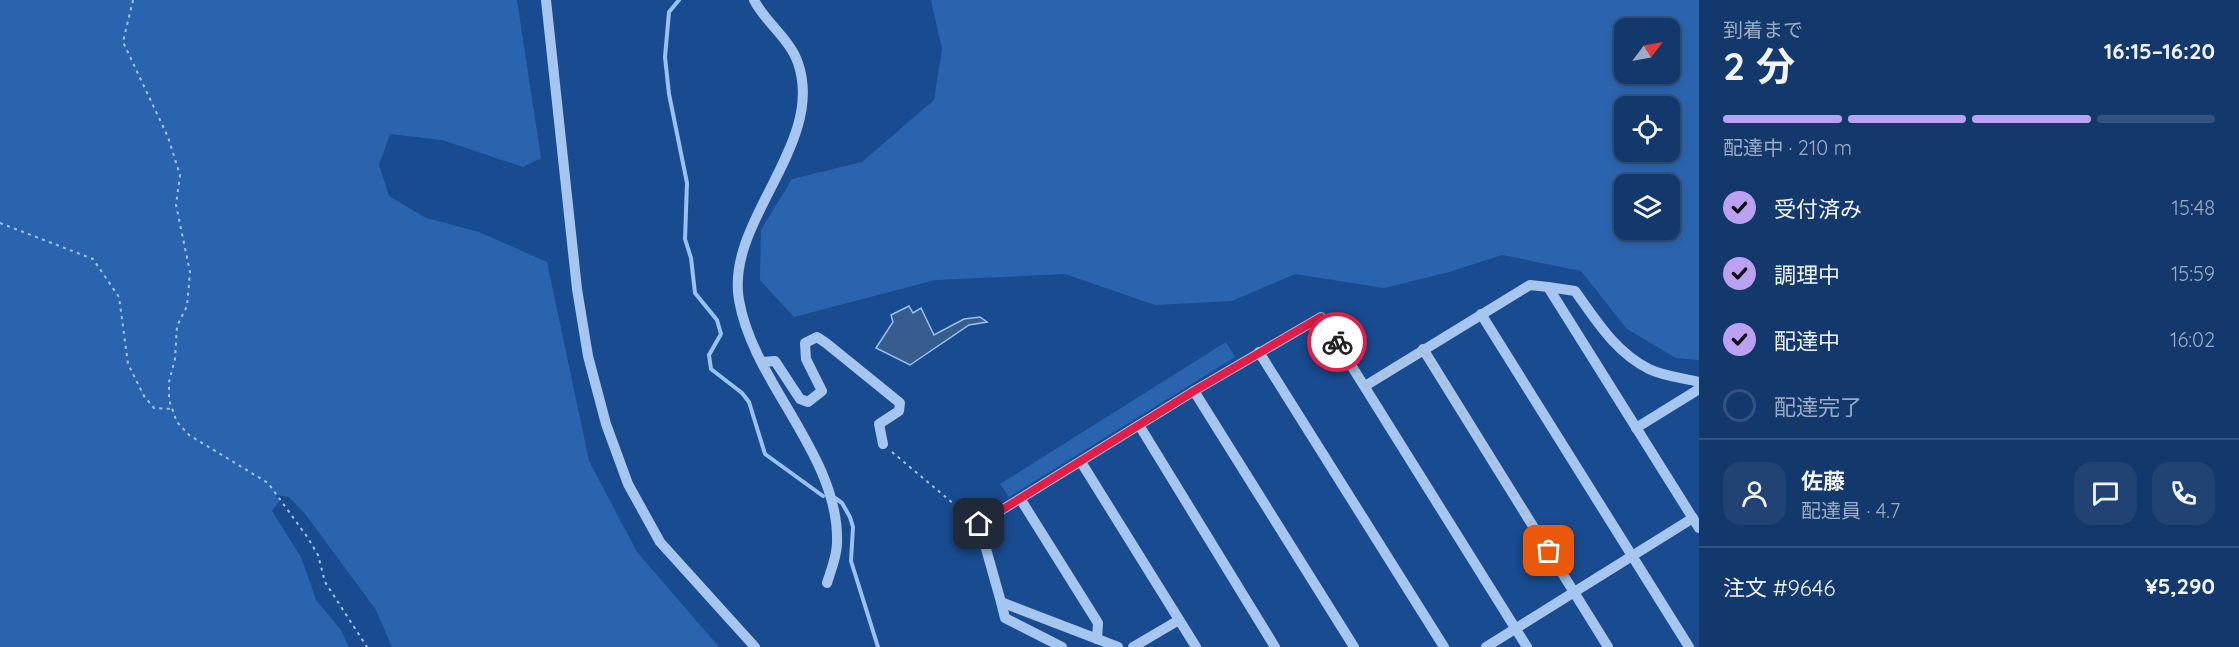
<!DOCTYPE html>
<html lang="ja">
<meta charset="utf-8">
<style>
:root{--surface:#13386c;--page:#204374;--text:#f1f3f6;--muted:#9dacc2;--line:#32527f;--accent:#bca0f2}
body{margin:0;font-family:Quicksand,"Noto Sans JP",sans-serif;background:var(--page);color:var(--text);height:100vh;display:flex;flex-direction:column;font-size:22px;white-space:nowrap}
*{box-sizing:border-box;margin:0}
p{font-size:20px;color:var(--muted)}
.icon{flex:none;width:33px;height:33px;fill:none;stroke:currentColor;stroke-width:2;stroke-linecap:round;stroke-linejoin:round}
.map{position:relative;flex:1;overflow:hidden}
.side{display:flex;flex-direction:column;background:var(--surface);width:540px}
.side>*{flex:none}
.needle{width:39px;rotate:58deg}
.buttons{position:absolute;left:1614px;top:18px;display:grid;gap:12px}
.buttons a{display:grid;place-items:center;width:66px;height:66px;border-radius:12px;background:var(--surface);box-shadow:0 3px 9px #0003,0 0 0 2px var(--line);font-size:30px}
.pin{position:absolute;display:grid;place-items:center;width:51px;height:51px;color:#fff;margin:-26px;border-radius:12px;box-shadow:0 3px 9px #0006}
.courier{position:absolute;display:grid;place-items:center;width:60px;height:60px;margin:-30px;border:4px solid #e11d48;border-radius:50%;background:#fff;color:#222;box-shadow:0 2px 8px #0007}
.summary em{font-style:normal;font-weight:700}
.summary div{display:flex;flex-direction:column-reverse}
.summary{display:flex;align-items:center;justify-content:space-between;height:102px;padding:0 24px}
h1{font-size:39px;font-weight:700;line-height:45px}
.bar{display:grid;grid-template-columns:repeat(4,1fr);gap:9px 6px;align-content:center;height:72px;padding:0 24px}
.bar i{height:8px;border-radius:4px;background:var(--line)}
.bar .on{background:var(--accent)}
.bar p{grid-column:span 4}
.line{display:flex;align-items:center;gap:15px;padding:0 24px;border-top:2px solid var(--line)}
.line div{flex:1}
.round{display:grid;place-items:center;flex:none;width:63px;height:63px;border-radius:18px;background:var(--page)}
ol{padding:0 24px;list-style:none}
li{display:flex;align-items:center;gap:18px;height:66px}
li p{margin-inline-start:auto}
li .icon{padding:6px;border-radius:50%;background:var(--accent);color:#111;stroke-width:4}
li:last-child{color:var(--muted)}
li i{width:33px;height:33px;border:3px solid var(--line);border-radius:50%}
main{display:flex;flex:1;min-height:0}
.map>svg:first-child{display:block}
.green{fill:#2b64ae;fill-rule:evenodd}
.water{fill:#375c8e;stroke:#99c1f1;stroke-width:1.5}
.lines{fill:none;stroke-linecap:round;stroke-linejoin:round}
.stream{stroke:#99c1f1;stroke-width:4}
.path{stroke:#a6c6ef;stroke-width:2;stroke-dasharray:3 4.5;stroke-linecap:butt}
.minor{stroke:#a6c6ef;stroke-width:10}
.done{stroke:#aec0d8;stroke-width:6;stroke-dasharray:0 10.8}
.route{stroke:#e11d48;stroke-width:8}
</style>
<main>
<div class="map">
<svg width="1699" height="647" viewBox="0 0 1699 647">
<rect width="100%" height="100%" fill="#194b90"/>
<g class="green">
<polygon points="0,0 517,0 541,158 523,167 442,140 390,134 379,165 389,196 426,218 479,232 547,262 589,461 637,552 719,647 392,647 376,610 306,515 289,497 276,495 279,502 272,511 301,557 316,600 341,630 349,647 0,647"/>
<path d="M931,0H1699V360L1676,358L1627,329L1581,271L1502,255L1449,272L1384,288L1295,274L1232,301L1155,305L1065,274L935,280L794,317L760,280L761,230L792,179L862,162L934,100L942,49ZM1670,28V74H1624V28ZM1670,106V152H1624V106ZM1670,184V230H1624V184Z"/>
<polygon points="1226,342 1235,357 1009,497 1000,484"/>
</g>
<polygon class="water" points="909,306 913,313 921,308 934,335 964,319 980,317 987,322 969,325 910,365 876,348 893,322 891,315"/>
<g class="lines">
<g class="stream">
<polyline points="679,0 669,12 665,57 669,94 687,183 685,239 691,258 695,293 717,320 721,334 709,355 711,369 742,393 749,402 765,454 823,496"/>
<polyline points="835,498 842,503 850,517 853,527 851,561 878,647"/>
</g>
<g class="path">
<polyline points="133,0 123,42 168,137 180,175 176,205 190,272 187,306 177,326 175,359 169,382 169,400 177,422 189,435 268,483 308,538 318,555 325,582 367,647"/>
<polyline points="0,223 93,259 119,297 128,364 144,396 154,408 173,409"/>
<polyline points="892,452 967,515 979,509"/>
</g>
<g class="minor">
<polyline points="546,0 577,289 588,356 606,424 628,484 660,542 755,647"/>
<path d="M754,0C765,22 790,39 798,63C826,144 725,221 739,300C753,383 840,456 837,543C837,556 831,570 827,583"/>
<path d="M1548,287L1575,291C1596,320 1615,352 1649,369C1663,376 1683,378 1699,382"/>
<polyline points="1481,314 1689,647"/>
<polyline points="1423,349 1608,647"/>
<polyline points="1259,352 1444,647"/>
<polyline points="762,362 775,361 800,399 808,402 822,391 806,359 805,343 817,337 826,343 900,403 899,411 879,424 883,444"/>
<polyline points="1365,386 1530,285 1548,287 1699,528"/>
<polyline points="1194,391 1354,647"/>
<polyline points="1139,425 1275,647"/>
<polyline points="1636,428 1699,389"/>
<polyline points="1081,462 1196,647"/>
<polyline points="1021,500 1098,623 1097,639"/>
<polyline points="1001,602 1005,618 1062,647"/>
<polyline points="1118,647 1001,602 979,524 1194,391 1321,317 1527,647"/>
<polyline points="1133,647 1179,620"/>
<polyline points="1486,647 1693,518"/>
</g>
</g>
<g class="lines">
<polyline class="done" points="1337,342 1365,386 1423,349 1549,551"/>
<polyline class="route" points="979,524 1194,391 1321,317 1337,342"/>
</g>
</svg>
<div class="buttons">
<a><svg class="needle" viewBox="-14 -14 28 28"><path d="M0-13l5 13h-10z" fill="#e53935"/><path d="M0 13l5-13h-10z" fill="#9dacc2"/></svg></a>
<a><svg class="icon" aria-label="locate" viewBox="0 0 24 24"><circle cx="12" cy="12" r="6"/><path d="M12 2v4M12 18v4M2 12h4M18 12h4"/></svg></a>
<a><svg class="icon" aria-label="layers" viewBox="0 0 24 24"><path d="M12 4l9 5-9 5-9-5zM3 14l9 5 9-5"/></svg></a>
</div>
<div class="pin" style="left:1549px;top:551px;background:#ea580c"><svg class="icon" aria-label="bag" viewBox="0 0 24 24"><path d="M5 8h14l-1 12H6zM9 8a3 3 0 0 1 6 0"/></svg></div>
<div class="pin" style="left:979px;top:524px;background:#1f2937"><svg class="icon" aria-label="home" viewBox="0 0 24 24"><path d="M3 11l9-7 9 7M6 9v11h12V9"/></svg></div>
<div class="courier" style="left:1337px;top:342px"><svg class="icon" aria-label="bike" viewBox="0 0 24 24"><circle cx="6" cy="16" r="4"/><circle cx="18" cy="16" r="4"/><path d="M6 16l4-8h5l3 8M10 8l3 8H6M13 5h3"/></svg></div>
</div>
<section class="side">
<div class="summary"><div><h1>2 分</h1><p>到着まで</p></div><em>16:15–16:20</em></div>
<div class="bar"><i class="on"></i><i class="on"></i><i class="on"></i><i></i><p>配達中 · 210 m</p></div>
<ol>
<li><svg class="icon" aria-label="check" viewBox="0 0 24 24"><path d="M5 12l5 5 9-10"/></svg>受付済み<p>15:48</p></li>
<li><svg class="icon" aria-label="check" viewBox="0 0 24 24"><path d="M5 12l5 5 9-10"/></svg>調理中<p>15:59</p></li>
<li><svg class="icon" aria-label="check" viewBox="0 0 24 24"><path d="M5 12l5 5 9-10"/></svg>配達中<p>16:02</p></li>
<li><i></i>配達完了</li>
</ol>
<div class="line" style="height:108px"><a class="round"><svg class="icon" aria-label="person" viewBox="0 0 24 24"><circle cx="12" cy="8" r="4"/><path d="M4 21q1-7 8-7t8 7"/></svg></a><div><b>佐藤</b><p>配達員 · 4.7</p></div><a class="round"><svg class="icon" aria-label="chat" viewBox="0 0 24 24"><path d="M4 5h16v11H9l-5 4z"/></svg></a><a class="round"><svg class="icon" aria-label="phone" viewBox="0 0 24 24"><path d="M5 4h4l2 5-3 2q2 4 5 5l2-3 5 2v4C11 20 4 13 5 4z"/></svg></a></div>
<div class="line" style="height:78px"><div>注文 #9646</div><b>¥5,290</b></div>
</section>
</main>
